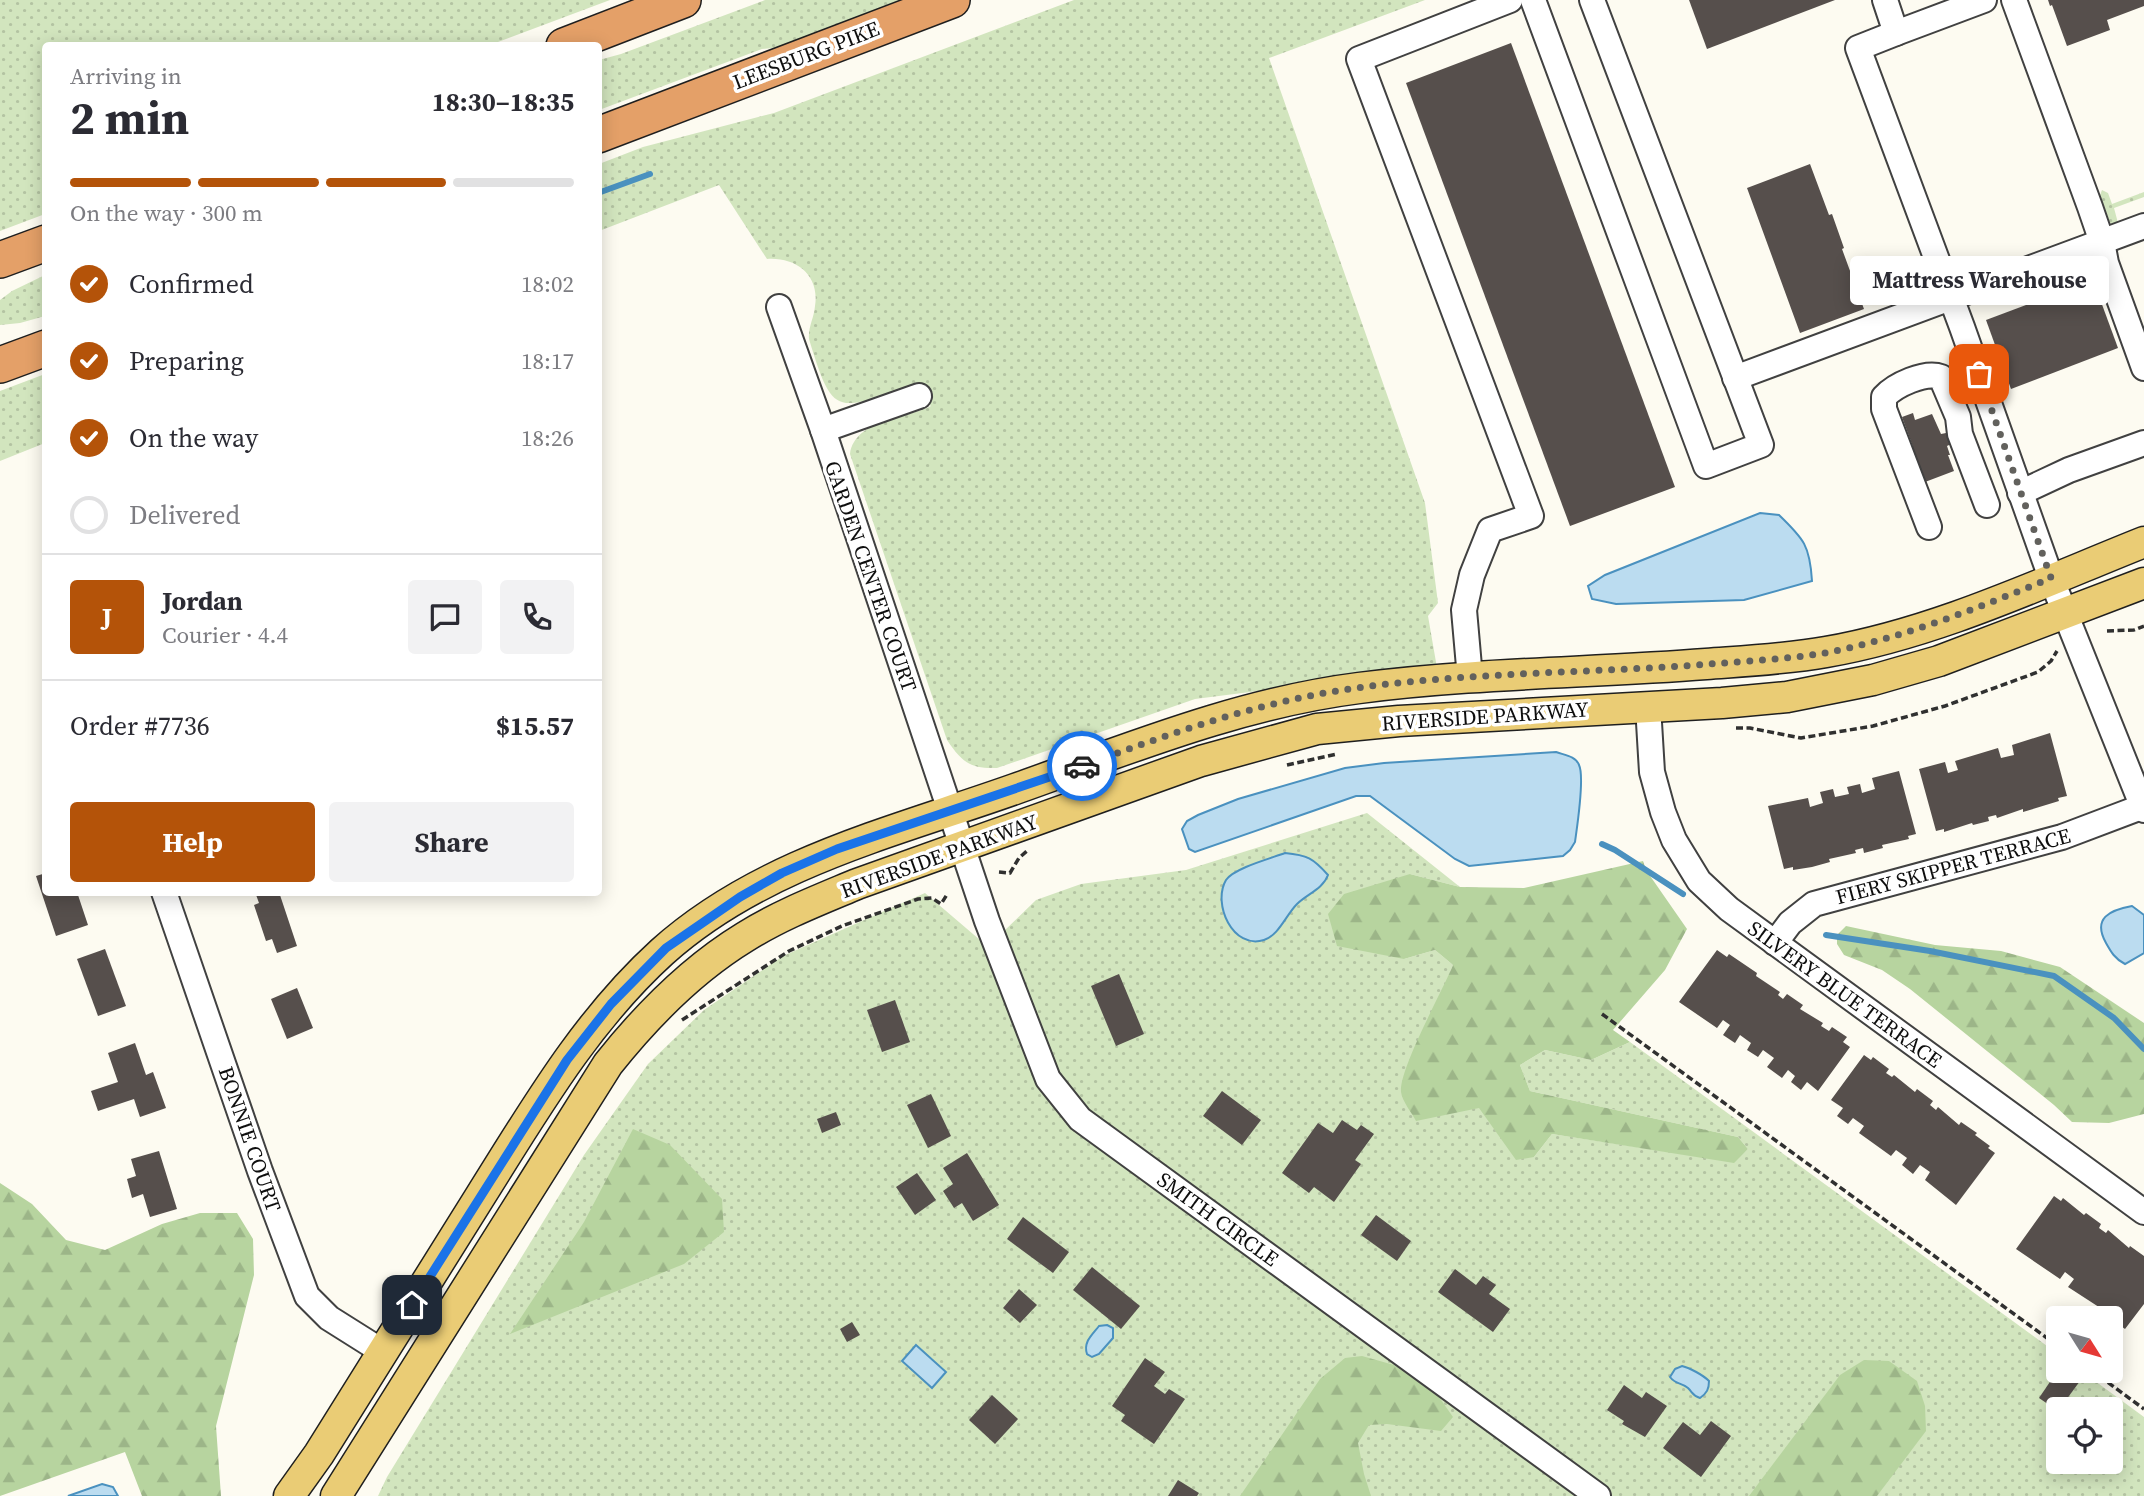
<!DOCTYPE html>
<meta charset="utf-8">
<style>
:root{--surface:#fff;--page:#f2f2f3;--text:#2b2b33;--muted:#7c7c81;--line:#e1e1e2;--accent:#b45309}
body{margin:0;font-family:"Source Serif 4",serif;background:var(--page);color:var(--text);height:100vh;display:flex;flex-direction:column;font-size:26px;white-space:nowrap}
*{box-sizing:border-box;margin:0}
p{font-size:23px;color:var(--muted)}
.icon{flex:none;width:38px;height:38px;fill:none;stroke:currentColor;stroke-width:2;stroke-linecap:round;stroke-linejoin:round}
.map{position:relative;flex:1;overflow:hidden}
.panel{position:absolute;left:42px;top:42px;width:560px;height:854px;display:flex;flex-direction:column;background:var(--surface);border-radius:7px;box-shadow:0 4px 18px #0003}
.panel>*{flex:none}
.needle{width:46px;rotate:127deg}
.tools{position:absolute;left:2046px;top:1306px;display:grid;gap:14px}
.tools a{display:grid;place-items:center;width:77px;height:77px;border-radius:7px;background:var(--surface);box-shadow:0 4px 18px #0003;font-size:35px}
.pin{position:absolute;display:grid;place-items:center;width:60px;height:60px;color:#fff;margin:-30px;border-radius:14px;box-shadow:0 4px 10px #0006}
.courier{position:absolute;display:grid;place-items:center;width:70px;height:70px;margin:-35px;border:5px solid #1a73e8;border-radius:50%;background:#fff;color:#222;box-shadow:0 2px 9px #0007}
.bubble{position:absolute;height:49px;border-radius:7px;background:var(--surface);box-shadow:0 4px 18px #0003;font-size:23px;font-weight:700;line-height:49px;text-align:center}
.head em{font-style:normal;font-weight:700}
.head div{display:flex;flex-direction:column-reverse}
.head{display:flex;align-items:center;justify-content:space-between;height:119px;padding:0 28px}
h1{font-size:46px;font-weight:700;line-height:52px}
.bar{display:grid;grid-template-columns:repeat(4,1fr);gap:10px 7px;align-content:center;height:84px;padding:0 28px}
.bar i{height:9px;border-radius:5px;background:var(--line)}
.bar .on{background:var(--accent)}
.bar p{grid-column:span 4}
.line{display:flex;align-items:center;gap:18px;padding:0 28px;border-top:2px solid var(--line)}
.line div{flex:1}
.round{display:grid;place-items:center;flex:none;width:74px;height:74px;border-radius:7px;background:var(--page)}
ol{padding:0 28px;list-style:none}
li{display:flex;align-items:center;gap:21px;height:77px}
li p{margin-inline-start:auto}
li .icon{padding:7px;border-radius:50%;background:var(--accent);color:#fff;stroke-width:4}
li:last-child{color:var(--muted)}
li i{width:38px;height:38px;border:4px solid var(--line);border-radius:50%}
.button{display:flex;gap:14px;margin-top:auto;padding:14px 28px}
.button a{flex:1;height:80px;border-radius:7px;background:var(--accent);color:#fff;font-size:28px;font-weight:700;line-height:80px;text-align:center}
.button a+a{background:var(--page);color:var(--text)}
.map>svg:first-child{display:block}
.green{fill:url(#green-dots);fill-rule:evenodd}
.forest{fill:url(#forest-firs)}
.water{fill:#bbdcf0;stroke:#4a91bf;stroke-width:2}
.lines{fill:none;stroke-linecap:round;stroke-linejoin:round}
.stream{stroke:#4a91bf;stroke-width:6}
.building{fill:#564f4c}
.minor-casing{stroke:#414141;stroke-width:28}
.major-casing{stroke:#1f1f1f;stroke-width:33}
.highway-casing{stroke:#1f1f1f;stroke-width:38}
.path{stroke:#303030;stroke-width:3.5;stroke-dasharray:7 3.5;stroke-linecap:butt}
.minor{stroke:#fff;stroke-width:24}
.major{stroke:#eacc75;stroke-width:30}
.highway{stroke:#e4a068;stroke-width:35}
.done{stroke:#62615d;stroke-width:7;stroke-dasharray:0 12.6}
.route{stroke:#1a73e8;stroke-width:9}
.labels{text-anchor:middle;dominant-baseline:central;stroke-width:7;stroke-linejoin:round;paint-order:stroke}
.street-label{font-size:21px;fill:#0e0e0e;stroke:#fff}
</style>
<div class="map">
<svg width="2144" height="1496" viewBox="0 0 2144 1496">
<defs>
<pattern id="green-dots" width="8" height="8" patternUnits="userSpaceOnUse" patternTransform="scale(1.75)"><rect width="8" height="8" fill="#d2e5be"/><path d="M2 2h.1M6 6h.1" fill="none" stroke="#b3c3a2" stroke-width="1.8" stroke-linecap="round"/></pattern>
<pattern id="forest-firs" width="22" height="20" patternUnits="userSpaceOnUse" patternTransform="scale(1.75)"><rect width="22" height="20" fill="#b7d49f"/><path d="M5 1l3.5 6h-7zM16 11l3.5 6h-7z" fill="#9cb588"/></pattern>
</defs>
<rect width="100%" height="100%" fill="#fdfbf1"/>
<g class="green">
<polygon points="0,0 610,0 490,45 46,46 45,214 0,231"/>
<polygon points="765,0 910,0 785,47 762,49 599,110 599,60 621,54"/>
<path d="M1074,0H1425L1269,58L1425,503L1438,603L1428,616L1437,668L1195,699L997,768C970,769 962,762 947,740L850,454C855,419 906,419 931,406L910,387C836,410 833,419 809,339C808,327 814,318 815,306C820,275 796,257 767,259L719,185L599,231V164L643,147L774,113Z"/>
<polygon points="2102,190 2108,193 2112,204 2144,192 2144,197 2114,208 2118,223 2113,226 2110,223 2100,195"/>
<polygon points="45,275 45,316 20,323 0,325 0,300 12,291"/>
<polygon points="45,374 45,443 0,461 0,391"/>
<path d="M1367,813L1460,887L1410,874L1404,959L1435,950L1453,965L1440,997L1480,1108L1534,1157L1552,1134L1734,1162L1748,1149L1738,1137L1530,1091L1520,1065L1545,1050L1591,1060L1630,1042L2058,1354V1370H2080L2144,1417V1496H378L387,1477L584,1155L648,1064L704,1010L783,956L925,893L980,940L1002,933L1036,900L1081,884L1186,870ZM2058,1409H2110V1461H2058Z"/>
</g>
<g class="forest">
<path d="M1643,861L1646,870L1687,929L1665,970L1613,1030L1630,1042L1591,1060L1545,1050L1520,1065L1530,1091L1738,1137L1748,1149L1734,1163L1552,1134L1534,1157L1516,1160L1479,1108L1416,1121C1412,1113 1402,1101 1401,1092C1399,1069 1442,992 1453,965L1435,950L1404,959L1337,946L1328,914L1344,894L1410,874L1460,887L1524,888Z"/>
<polygon points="1846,926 1935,945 2001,951 2060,967 2144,1023 2144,1114 2109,1123 2072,1122 2054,1105 1910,989 1882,970 1844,955 1837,944 1837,935"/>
<polygon points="633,1129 670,1145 722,1199 724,1232 684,1264 510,1334 584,1222"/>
<polygon points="0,1183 32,1204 66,1240 105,1250 162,1224 200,1213 237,1213 253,1239 254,1275 216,1426 221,1496 142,1496 125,1452 0,1496"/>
<polygon points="1362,1356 1394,1365 1439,1397 1453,1417 1441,1431 1387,1424 1369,1425 1358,1443 1364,1474 1371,1496 1240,1496 1320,1379 1345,1358"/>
<polygon points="1864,1360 1889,1361 1917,1381 1925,1406 1926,1431 1877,1496 1749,1496 1840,1375"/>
</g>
<g class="water">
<path d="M1760,513L1779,515C1804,539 1810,546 1812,581L1744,600L1616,604L1592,599L1588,586L1605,575Z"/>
<path d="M1556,752C1564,755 1576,756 1579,765C1585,777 1577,827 1575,842L1570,850L1563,856L1469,866L1455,859L1370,796H1356L1195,852L1189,849L1182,829L1187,821L1198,815L1238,799L1345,768L1384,763Z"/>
<path d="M1285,853C1307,855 1313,858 1328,875C1323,889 1307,894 1297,904C1286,915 1279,935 1264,940C1233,950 1212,904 1226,880C1234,868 1272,858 1285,853Z"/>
<path d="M2132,906L2144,915V953L2125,964C2115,959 2111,952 2106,943C2092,918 2110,910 2132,906Z"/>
<path d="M1107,1325L1113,1328V1338L1099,1354L1092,1357L1087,1354C1083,1342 1092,1335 1099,1326Z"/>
<polygon points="916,1345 946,1372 932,1388 902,1361"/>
<path d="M1682,1366C1690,1368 1703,1375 1709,1381C1709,1389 1707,1393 1700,1398C1693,1396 1693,1393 1688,1388C1681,1382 1676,1385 1670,1377L1675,1369Z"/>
<polygon points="102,1484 113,1487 118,1496 68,1496"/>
</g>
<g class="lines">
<g class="stream">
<polyline points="598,193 650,174"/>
<polyline points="1602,844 1615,850 1683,894"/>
<polyline points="1826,935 1930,951 2054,976 2114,1018 2144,1049"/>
</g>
</g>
<g class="building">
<polygon points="1689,0 1835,0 1707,49"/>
<polygon points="2048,0 2144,0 2144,6 2107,20 2110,30 2067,46 2052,5 2050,6"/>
<polygon points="1511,43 1675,487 1570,526 1406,83"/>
<polygon points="1810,164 1829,215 1832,214 1844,248 1842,249 1864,309 1800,333 1747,188"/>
<polygon points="2093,280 2118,348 2011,389 1986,320"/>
<polygon points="1913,413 1915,420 1932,414 1941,434 1946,433 1951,444 1947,446 1950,455 1948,455 1954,471 1925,482 1920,468 1917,469 1909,448 1913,447 1902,417"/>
<polygon points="2050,733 2067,796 2058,798 2059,801 2023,812 2023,809 1997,818 1996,815 1988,817 1989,821 1973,825 1972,823 1944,832 1944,829 1936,831 1919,769 1945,762 1948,773 1958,770 1955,761 1998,748 2001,758 2014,755 2012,745"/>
<polygon points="1899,771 1916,834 1908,836 1909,839 1882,845 1883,848 1864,853 1863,848 1855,850 1856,853 1829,859 1830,862 1812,867 1793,870 1793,867 1784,869 1768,806 1808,798 1810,807 1823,803 1820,792 1833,789 1835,797 1849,794 1847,787 1860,784 1862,793 1875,789 1872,778"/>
<polygon points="46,873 46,892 77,892 88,925 56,936 36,876"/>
<polygon points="255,892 279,892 297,946 277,953 272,939 266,941 254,905 259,903"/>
<polygon points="105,949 126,1006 98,1016 77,959"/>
<polygon points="1717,950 1727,957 1729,954 1757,973 1756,976 1780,992 1778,995 1783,999 1787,994 1803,1005 1800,1009 1823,1023 1821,1026 1829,1031 1832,1027 1847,1037 1843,1042 1850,1047 1818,1091 1807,1082 1801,1090 1791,1082 1795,1076 1788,1070 1782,1078 1767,1067 1774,1058 1763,1050 1758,1057 1747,1050 1751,1043 1740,1035 1735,1043 1723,1035 1730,1025 1723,1020 1717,1028 1679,1002"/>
<polygon points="1119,974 1144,1034 1116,1046 1091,986"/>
<polygon points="297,988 313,1028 287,1039 271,999"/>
<polygon points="895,1000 910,1042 882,1052 867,1010"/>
<polygon points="135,1043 146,1075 153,1072 166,1108 140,1117 134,1099 98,1111 91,1091 118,1082 108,1053"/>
<polygon points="1864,1055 1871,1060 1873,1057 1889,1069 1886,1073 1892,1077 1894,1075 1915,1092 1917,1089 1933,1101 1930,1105 1936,1110 1938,1107 1959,1125 1961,1122 1977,1133 1975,1135 1990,1146 1988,1148 1995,1153 1956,1205 1925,1180 1930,1172 1920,1165 1913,1174 1902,1165 1907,1158 1896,1150 1891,1156 1859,1133 1864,1126 1853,1118 1848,1124 1837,1116 1843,1108 1831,1100"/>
<polygon points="1222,1091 1261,1120 1242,1145 1203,1116"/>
<polygon points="931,1094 951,1136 928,1148 907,1105"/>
<polygon points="836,1112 841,1125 822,1133 817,1119"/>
<polygon points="1342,1120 1357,1130 1361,1125 1374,1134 1355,1160 1361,1164 1334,1202 1314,1187 1309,1193 1282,1173 1318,1123 1333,1133"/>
<polygon points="159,1151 177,1209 150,1217 143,1194 132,1198 127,1179 136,1176 131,1159"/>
<polygon points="967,1153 999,1205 973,1221 962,1203 954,1208 943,1191 953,1184 943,1168"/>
<polygon points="917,1173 936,1200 915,1215 896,1187"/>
<polygon points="2054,1196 2061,1201 2063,1198 2084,1215 2086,1213 2101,1224 2099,1228 2106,1233 2108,1230 2129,1248 2130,1246 2144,1256 2144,1304 2125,1329 2103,1313 2105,1311 2068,1287 2074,1279 2065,1272 2060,1279 2016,1249"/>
<polygon points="1376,1215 1411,1241 1397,1261 1361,1235"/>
<polygon points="1023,1217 1069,1252 1053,1273 1007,1239"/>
<polygon points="1092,1267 1140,1306 1121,1329 1073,1290"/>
<polygon points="1455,1269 1476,1285 1483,1276 1496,1285 1489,1294 1510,1309 1493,1332 1438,1292"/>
<polygon points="1019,1289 1037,1305 1020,1323 1003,1308"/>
<polygon points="852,1322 860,1335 847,1342 840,1329"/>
<polygon points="1145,1358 1165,1372 1154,1386 1165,1394 1169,1389 1185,1399 1154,1444 1121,1421 1125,1415 1112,1406"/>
<polygon points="2058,1370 2063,1370 2080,1381 2058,1411 2039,1398"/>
<polygon points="1624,1385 1642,1398 1646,1392 1667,1406 1645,1437 1622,1424 1624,1421 1607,1410"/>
<polygon points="992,1395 1018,1419 995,1444 969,1420"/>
<polygon points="1711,1421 1731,1436 1701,1477 1663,1448 1683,1422 1700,1435"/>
<polygon points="1178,1480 1199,1493 1197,1496 1168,1496"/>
</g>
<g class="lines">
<defs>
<g id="minor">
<polyline points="1533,0 1706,466 1761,445 1592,0"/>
<polyline points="1885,0 1896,33 1858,48 1962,327 2051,578 2144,810"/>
<polyline points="2014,0 2090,207 2102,242 2106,263 2144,368"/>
<polyline points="1896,33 1984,0"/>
<polyline points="779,307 823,430 987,921 1048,1079 1080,1119 1598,1496"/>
<polyline points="1735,378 2144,226"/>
<polyline points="823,430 919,396"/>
<polyline points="2020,493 2069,470 2144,443"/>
<path d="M1929,527L1884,409V397C1895,385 1925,371 1941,377L1958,417L1960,434L1987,505"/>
<polyline points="1470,678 1464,610 1472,575 1490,530 1531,516 1359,59 1510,0"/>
<polyline points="1648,706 1652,772 1663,812 1674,840 1699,881 1729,909 2144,1212"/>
<polyline points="164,892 260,1171 307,1296 329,1318 383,1352"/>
<polyline points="1775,943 1790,923 1814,904 2062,837 2144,806"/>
</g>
<g id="major">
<path d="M289,1496L319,1454C373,1367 427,1281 481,1195C535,1109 586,1021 662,952C761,863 894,832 1015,789C1128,749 1240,703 1359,688C1474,673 1591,673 1706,664C1746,661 1787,659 1826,652C1936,633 2041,583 2144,542"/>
<path d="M336,1496L608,1064C647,1015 691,970 745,937C780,915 819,900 857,884L1201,761L1317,729L1399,721L1722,703L1787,697L1873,680L1939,661L2144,583"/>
</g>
<g id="highway">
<polyline points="564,46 683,0"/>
<polyline points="598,135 952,0"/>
<polyline points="0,260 46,243"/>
<polyline points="0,365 46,348"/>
</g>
</defs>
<use href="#minor" class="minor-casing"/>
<use href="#major" class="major-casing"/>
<use href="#highway" class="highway-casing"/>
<g class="path">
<polyline points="2107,631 2134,630 2144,626"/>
<polyline points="1736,728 1750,728 1801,738 1873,726 1945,706 2038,672 2051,661 2057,651"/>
<polyline points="1287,765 1337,754"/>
<polyline points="999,872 1010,873 1019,858 1027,851"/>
<polyline points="1602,1014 2058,1346"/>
<polyline points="682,1020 789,951 842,926 918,899 932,898 941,904 948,893"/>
<polyline points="2091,1370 2144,1409"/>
</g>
<use href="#minor" class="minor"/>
<use href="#major" class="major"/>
<use href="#highway" class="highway"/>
</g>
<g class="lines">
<path class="done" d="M1082,766C1172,733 1261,701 1356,688C1473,672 1592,673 1710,664C1748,661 1788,659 1825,653C1903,638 1978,608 2051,578L1979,374"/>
<polyline class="route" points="412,1305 567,1060 611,1004 666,948 740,897 782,873 837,849 1082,766"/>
</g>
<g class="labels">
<g class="street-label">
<text transform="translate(806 55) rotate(-21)">LEESBURG PIKE</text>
<text transform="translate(871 576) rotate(71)">GARDEN CENTER COURT</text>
<text transform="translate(1485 716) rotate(-4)">RIVERSIDE PARKWAY</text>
<text transform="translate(939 856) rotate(-20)">RIVERSIDE PARKWAY</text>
<text transform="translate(1953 866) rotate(-15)">FIERY SKIPPER TERRACE</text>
<text transform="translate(1845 994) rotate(36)">SILVERY BLUE TERRACE</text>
<text transform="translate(250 1139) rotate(71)">BONNIE COURT</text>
<text transform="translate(1218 1219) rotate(36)">SMITH CIRCLE</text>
</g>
</g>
</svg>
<div class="tools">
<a><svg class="needle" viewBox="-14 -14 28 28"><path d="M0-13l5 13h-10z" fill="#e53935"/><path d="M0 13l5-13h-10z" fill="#7c7c81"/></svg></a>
<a><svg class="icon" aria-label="locate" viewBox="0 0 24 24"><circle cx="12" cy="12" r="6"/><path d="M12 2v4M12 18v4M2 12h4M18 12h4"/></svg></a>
</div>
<div class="pin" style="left:1979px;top:374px;background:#ea580c"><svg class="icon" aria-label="bag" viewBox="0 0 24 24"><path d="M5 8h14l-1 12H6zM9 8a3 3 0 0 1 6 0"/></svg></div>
<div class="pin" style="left:412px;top:1305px;background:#1f2937"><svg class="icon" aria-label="home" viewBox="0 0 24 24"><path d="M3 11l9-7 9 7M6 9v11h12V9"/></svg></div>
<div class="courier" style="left:1082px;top:766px"><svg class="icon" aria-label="car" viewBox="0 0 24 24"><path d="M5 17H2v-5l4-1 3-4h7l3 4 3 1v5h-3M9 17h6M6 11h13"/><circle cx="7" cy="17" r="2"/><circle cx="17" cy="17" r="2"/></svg></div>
<div class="bubble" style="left:1850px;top:256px;width:259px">Mattress Warehouse</div>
<section class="panel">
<div class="head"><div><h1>2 min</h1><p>Arriving in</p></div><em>18:30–18:35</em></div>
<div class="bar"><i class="on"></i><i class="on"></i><i class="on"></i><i></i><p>On the way · 300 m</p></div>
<ol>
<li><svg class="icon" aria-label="check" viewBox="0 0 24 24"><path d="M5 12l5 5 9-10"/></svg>Confirmed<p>18:02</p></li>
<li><svg class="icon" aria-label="check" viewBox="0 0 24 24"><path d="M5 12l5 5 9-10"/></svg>Preparing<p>18:17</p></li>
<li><svg class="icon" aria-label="check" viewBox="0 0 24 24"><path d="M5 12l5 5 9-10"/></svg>On the way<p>18:26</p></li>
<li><i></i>Delivered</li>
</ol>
<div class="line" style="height:126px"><b class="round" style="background:var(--accent);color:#fff">J</b><div><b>Jordan</b><p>Courier · 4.4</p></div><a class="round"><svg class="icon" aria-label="chat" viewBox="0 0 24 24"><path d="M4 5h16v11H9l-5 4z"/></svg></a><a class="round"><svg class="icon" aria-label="phone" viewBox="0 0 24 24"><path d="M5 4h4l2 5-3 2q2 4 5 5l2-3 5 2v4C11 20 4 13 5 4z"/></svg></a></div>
<div class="line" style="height:91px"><div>Order #7736</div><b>$15.57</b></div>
<div class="button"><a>Help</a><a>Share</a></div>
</section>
</div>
